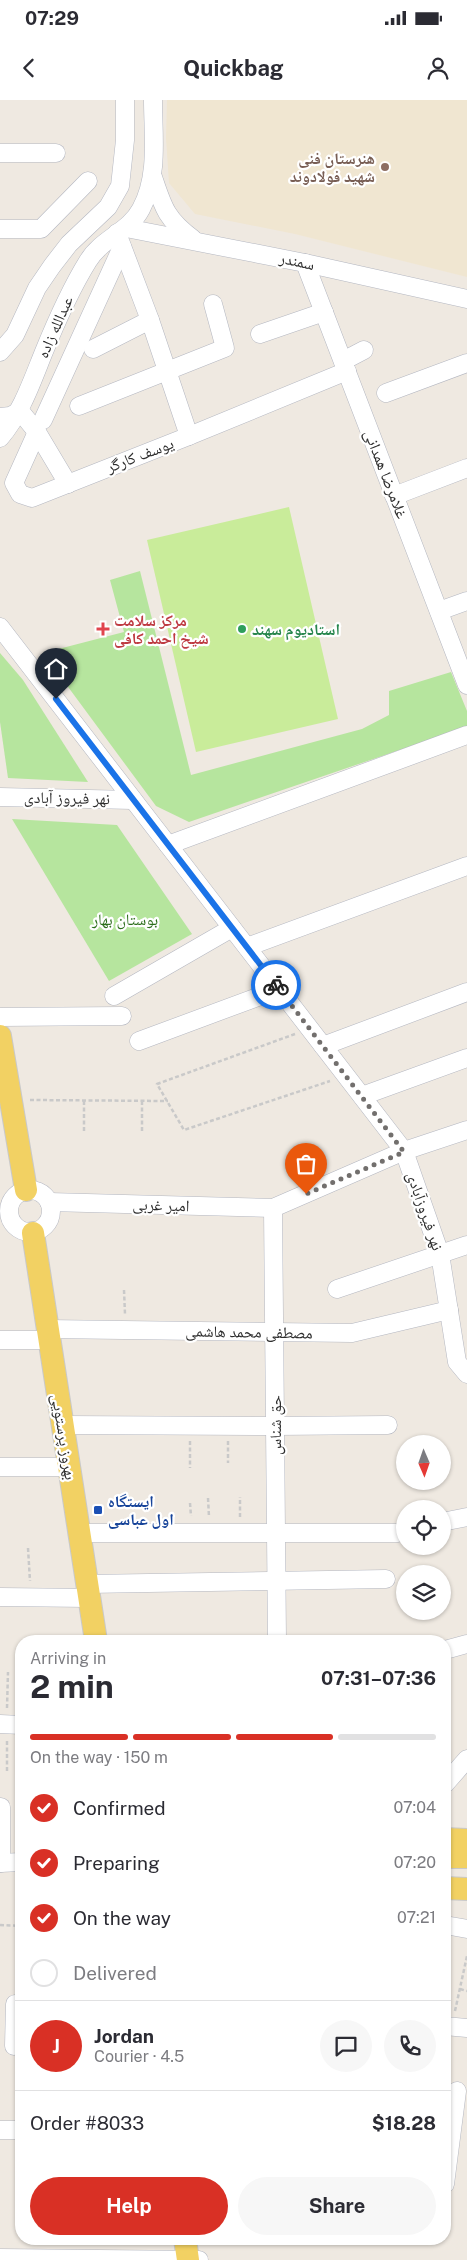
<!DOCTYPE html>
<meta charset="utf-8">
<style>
:root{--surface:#fff;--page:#f7f7f7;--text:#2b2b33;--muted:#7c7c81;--line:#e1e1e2;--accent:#d93025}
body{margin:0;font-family:"Public Sans","Noto Naskh Arabic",sans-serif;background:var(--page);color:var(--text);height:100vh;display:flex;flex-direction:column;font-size:19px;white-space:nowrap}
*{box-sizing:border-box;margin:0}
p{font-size:16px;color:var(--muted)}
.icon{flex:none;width:28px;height:28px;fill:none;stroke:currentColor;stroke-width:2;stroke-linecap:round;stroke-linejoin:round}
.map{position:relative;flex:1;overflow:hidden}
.panel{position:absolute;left:15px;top:1535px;width:436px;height:610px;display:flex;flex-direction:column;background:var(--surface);border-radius:20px;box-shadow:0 1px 4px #0004}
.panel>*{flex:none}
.needle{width:32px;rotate:178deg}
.fabs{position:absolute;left:396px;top:1335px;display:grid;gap:10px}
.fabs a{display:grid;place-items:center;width:55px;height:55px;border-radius:50%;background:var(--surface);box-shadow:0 1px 4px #0004;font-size:25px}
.pin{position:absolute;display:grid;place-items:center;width:42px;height:42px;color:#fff;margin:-51px -21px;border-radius:50% 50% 50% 0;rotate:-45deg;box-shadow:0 0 5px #0007}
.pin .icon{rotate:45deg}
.courier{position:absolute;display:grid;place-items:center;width:50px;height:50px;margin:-25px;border:4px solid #1a73e8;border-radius:50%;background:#fff;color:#222;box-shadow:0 1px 6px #0007}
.head em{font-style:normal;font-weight:700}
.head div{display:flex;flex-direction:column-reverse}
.head{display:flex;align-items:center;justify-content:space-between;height:85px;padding:0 15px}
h1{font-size:32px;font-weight:700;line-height:38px}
.bar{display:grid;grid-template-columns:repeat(4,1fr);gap:8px 5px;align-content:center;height:60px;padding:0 15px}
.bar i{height:6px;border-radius:4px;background:var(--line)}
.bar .current{background:var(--accent)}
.bar p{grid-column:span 4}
.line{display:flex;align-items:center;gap:12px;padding:0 15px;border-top:1px solid var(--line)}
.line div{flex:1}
.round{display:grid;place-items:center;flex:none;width:52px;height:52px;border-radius:26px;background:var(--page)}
ol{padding:0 15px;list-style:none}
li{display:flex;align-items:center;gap:15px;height:55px}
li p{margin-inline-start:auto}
li .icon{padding:5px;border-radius:50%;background:var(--accent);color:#fff;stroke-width:4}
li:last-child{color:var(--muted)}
li i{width:28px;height:28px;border:2px solid var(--line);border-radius:50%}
.button{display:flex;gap:10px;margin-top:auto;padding:10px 15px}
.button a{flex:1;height:58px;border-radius:30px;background:var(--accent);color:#fff;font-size:20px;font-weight:700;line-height:58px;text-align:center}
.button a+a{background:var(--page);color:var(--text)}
.status{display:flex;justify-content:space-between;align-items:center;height:35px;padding:0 25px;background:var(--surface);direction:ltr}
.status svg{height:14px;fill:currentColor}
header{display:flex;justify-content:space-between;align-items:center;height:65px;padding:0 15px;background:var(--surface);font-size:22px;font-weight:700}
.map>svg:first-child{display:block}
.education{fill:#f0e6d1}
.green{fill:#b6e59e}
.pitch{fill:#c9ec9a}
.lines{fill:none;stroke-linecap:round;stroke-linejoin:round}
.minor-casing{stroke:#b4b7c1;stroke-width:19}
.major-casing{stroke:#c9c9c9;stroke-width:24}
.path{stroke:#c9c9c9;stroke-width:2.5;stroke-dasharray:4 2.5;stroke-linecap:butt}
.minor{stroke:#fff;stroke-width:18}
.major{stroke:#f2d163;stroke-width:22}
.done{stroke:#726f6d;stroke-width:5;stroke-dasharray:0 9}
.route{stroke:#1a73e8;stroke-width:6}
.education-dot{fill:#8d6e63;stroke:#fff;stroke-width:2}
.health-dot{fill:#e0444e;stroke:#fff;stroke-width:2}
.leisure-dot{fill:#2e9e5b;stroke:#fff;stroke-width:2}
.transit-dot{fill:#1a4fb4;stroke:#fff;stroke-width:2}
.labels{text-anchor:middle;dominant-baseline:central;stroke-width:4.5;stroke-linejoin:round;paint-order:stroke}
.education-label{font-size:16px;font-weight:bold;fill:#785e54;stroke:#fff;text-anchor:end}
.street-label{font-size:16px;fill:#2e2e2e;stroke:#fff}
.health-label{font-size:16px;font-weight:bold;fill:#be3a42;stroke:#fff;text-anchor:start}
.leisure-label{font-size:16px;font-weight:bold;fill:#27864d;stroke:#fff;text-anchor:start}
.park-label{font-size:16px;fill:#2c6e1b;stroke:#fff}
.transit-label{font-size:16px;font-weight:bold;fill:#164399;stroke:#fff;text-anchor:start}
</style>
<div class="status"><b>07:29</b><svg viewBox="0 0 49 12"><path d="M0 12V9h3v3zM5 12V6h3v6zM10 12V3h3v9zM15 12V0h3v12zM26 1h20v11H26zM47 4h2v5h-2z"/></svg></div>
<header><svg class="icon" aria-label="back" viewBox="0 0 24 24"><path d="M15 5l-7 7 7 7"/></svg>Quickbag<svg class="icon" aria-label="person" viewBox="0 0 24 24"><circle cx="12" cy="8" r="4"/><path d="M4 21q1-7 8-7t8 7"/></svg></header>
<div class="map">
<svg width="467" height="2160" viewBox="0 0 467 2160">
<rect width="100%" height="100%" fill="#efe9e1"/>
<polygon class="education" points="167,0 467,0 467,177 295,134 195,114 169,83 166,38"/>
<g class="green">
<polygon points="140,471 191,675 362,629 389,615 389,591 451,572 467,611 467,627 189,722 156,706 43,553 124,532 110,480"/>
<polygon points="0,553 23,580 88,682 8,678 0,622"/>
<polygon points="12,719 117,725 192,834 109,881"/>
</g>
<polygon class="pitch" points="289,407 338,619 196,652 147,440"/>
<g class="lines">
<defs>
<g id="minor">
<polyline points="0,53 56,53"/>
<path d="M153,77C163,107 166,119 193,139"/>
<polyline points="126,128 305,163 467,199"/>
<polyline points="0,129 41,129 88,81"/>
<polyline points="117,133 150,220 189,336"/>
<polyline points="305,163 467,585"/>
<polyline points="260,234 324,212"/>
<polyline points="93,249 150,220"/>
<polyline points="0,252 15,235 37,188 52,166 69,144 108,107 120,86 125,40 125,0"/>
<polyline points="343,261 364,250"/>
<polyline points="386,293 467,263"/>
<polyline points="79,306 225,248 213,204"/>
<polyline points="0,317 10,316 20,311 37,332 68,384"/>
<polyline points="43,320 122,147"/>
<polyline points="37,332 14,383 20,394 32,398 189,336 347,271"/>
<path d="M0,338C21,313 31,284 43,254C56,222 70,190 88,161C102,138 129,132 141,109C159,76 153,36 153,0"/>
<polyline points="394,396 467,368"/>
<polyline points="439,511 467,501"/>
<polyline points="0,527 404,1051 440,1154 457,1262 467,1274"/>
<polyline points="0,697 133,700"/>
<polyline points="168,745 467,635"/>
<polyline points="247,847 467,766"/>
<polyline points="114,896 232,828"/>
<polyline points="0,917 122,916"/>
<polyline points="139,941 279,889"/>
<polyline points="323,946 467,892"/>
<polyline points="362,996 467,958"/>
<circle cx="30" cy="1111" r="21"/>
<polyline points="49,1102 273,1108 404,1051 467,1030"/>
<polyline points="273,1108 277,1541"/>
<polyline points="337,1189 467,1145"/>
<polyline points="47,1229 352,1233 449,1210"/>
<polyline points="0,1240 48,1240"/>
<polyline points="62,1325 275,1326 388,1325"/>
<polyline points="0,1367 69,1367"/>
<polyline points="442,1422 467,1417"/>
<polyline points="79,1433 397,1433 405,1431"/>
<polyline points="87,1484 386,1479"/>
<polyline points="0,1497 89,1498"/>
<polyline points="445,1550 467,1544"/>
<polyline points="0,1624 21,1625"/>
<polyline points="445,1684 467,1659"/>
<polyline points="0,1763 21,1762"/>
<polyline points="1,1763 1,1707"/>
<polyline points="445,1825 467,1829"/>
<polyline points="445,1926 467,1928"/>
<polyline points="14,1946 15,1904"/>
<polyline points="0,2030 21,2030"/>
<polyline points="445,2084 457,1991"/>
<polyline points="0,2158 199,2160"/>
</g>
<g id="major">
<polyline points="0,936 26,1090"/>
<polyline points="33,1133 96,1541"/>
<polyline points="445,1739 467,1740"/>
<polyline points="445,1757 467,1757"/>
<polyline points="445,1788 467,1789"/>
<polyline points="185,2139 188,2160"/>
</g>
</defs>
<use href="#minor" class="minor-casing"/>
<use href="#major" class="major-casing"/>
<g class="path">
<polyline points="295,934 157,984 184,1030 330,981"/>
<polyline points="30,1000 168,1001"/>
<polyline points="84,1001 84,1031"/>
<polyline points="142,1031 142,1002"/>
<polyline points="124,1190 125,1214"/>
<polyline points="190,1341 190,1368"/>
<polyline points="228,1341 228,1363"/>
<polyline points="208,1398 209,1417"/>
<polyline points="190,1403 191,1416"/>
<polyline points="240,1417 240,1397"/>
<polyline points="28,1448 30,1481"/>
<polyline points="7,1608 8,1572"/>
<polyline points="7,1641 7,1673"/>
<polyline points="0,1825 21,1826"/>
<polyline points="460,1889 467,1891"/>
<polyline points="455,1911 467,1856"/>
</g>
<use href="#minor" class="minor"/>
<use href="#major" class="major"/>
</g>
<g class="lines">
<polyline class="done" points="276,885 404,1052 306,1094"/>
<polyline class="route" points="56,599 276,885"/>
</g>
<circle class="education-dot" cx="385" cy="67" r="5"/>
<path class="health-dot" d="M100.5 521.5h5v5h5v5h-5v5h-5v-5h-5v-5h5z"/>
<circle class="leisure-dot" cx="242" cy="529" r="5"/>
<rect class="transit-dot" x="93" y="1405" width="10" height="10" rx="2.5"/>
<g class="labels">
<g class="education-label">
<text x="375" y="58">هنرستان فنی<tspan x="375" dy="18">شهید فولادوند</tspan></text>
</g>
<g class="street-label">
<text transform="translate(297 161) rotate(12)">سمندر</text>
<text transform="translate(55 227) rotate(-66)">عبدالله زاده</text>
<text transform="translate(140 355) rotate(-21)">یوسف کارگر</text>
<text transform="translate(386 374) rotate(69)">غلامرضا همدانی</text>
<text transform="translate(67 698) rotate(1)">نهر فیروز آبادی</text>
<text transform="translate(161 1105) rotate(2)">امیر غربی</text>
<text transform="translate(425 1111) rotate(71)">نهر فیروزآبادی</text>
<text transform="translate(249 1232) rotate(1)">مصطفی محمد هاشمی</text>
<text transform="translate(275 1325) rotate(-90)">حق شناس</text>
<text transform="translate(64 1337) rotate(81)">بهروز پرستویی</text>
</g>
<g class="health-label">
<text x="114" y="520">مرکز سلامت<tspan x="114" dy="18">شیخ احمد کافی</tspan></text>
</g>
<g class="leisure-label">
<text x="252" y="529">استادیوم سهند</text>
</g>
<g class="park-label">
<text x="125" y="819">بوستان بهار</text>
</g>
<g class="transit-label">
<text x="108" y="1401">ایستگاه<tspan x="108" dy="18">اول عباسی</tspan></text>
</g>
</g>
</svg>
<div class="fabs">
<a><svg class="needle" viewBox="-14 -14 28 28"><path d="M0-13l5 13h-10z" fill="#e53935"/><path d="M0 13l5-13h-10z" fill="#7c7c81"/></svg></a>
<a><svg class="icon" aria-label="locate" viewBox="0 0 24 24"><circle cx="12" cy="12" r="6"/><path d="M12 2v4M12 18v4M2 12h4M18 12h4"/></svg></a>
<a><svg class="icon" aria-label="layers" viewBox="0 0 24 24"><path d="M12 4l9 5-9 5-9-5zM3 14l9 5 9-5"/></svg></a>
</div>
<div class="pin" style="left:306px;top:1094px;background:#ea580c"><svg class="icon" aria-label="bag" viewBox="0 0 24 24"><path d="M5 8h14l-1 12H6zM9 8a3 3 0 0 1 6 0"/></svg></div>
<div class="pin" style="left:56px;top:599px;background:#1f2937"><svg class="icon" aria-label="home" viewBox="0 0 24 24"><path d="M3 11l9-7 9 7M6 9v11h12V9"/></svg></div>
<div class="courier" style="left:276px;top:885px"><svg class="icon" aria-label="bike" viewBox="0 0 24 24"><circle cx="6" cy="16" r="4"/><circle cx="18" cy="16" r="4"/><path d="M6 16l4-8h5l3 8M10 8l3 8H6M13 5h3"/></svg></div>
<section class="panel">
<div class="head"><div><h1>2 min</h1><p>Arriving in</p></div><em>07:31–07:36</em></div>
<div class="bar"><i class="current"></i><i class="current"></i><i class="current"></i><i></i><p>On the way · 150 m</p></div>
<ol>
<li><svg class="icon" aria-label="check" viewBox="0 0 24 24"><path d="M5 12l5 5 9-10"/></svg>Confirmed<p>07:04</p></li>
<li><svg class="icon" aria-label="check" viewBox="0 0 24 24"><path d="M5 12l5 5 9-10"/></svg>Preparing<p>07:20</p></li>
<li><svg class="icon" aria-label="check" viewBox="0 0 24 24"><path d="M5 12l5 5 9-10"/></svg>On the way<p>07:21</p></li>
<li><i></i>Delivered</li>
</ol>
<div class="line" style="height:90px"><b class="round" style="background:var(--accent);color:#fff">J</b><div><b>Jordan</b><p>Courier · 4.5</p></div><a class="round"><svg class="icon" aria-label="chat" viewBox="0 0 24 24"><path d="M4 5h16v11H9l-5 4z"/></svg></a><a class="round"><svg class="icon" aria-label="phone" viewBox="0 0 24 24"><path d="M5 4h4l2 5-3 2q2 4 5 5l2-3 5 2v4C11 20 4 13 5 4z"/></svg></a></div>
<div class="line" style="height:65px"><div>Order #8033</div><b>$18.28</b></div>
<div class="button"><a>Help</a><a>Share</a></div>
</section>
</div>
